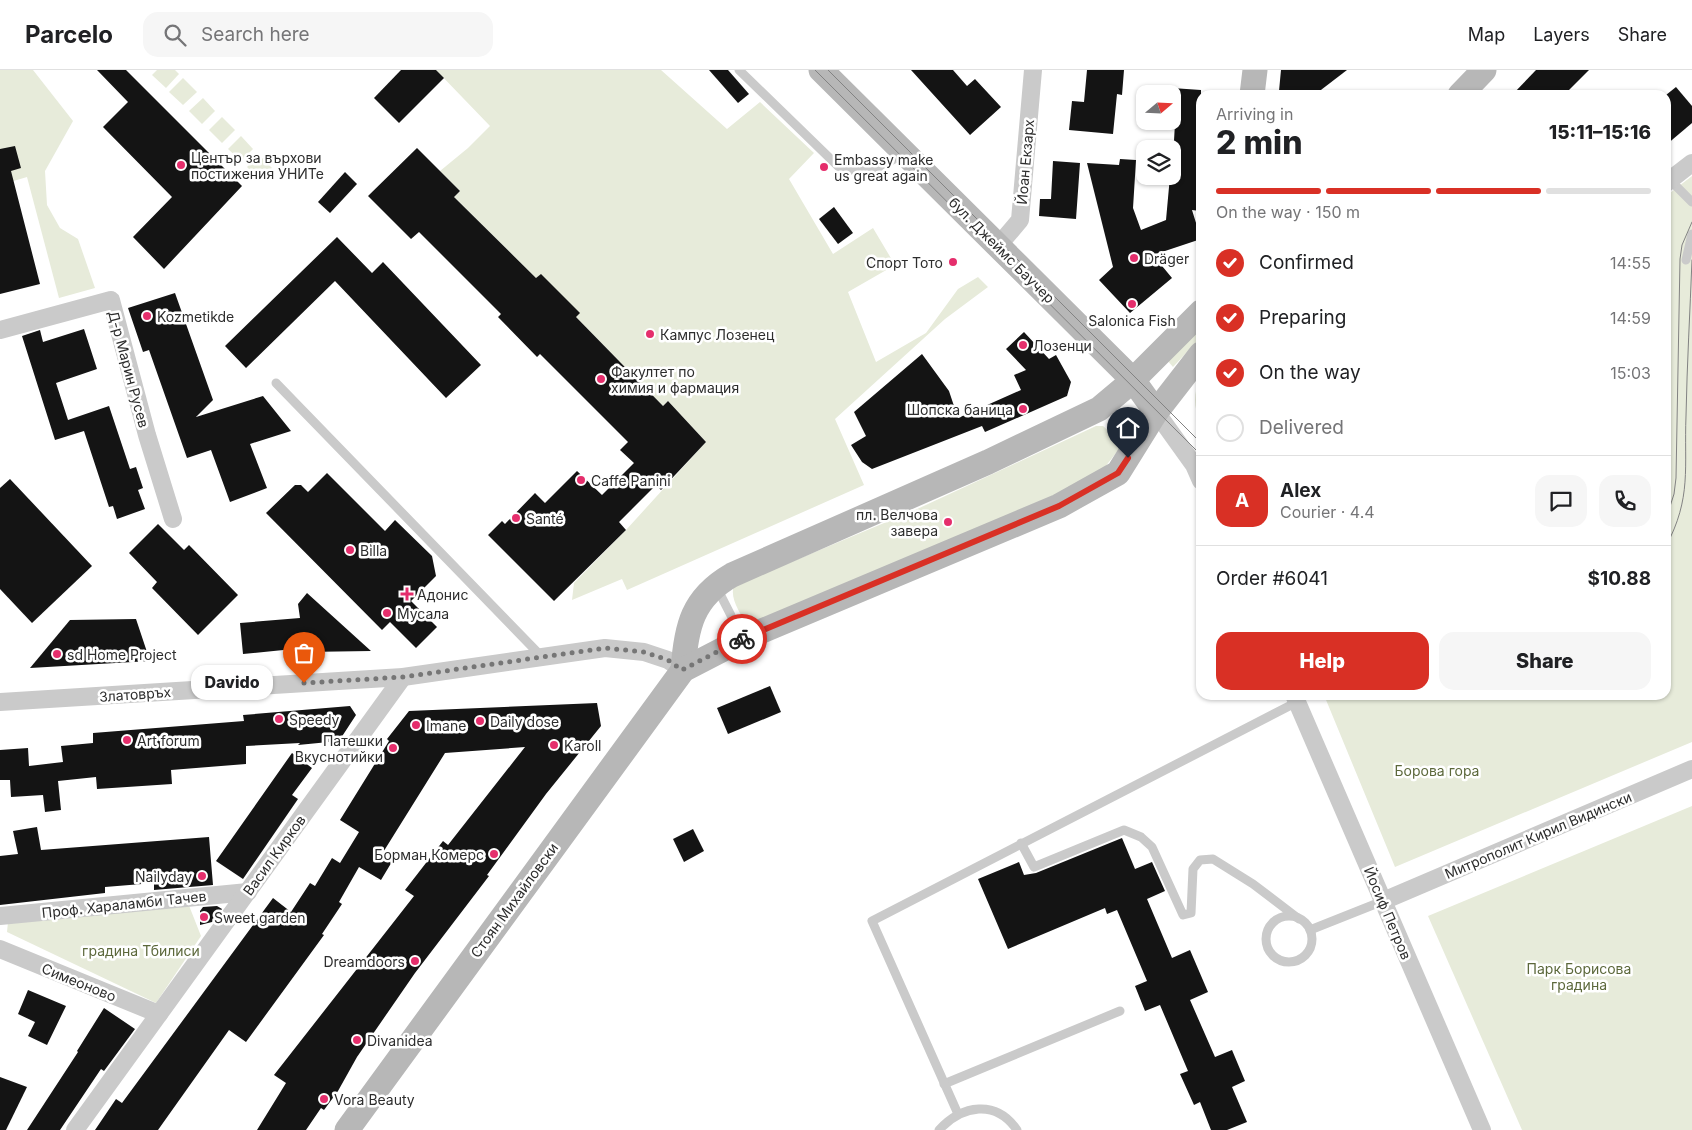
<!DOCTYPE html>
<meta charset="utf-8">
<style>
:root{--surface:#fff;--page:#f6f6f6;--text:#202124;--muted:#757577;--line:#e0e0e0;--accent:#d93025}
body{margin:0;font-family:Inter,sans-serif;background:var(--page);color:var(--text);height:100vh;display:flex;flex-direction:column;font-size:19px;white-space:nowrap}
*{box-sizing:border-box;margin:0}
p{font-size:16px;color:var(--muted)}
.icon{flex:none;width:28px;height:28px;fill:none;stroke:currentColor;stroke-width:2;stroke-linecap:round;stroke-linejoin:round}
.map{position:relative;flex:1;overflow:hidden}
.side{position:absolute;left:1196px;top:20px;width:475px;height:610px;display:flex;flex-direction:column;background:var(--surface);border-radius:15px;box-shadow:0 1px 4px #0004}
.side>*{flex:none}
.needle{width:32px;rotate:71deg}
.controls{position:absolute;left:1136px;top:15px;display:grid;gap:10px}
.controls a{display:grid;place-items:center;width:45px;height:45px;border-radius:10px;background:var(--surface);box-shadow:0 1px 4px #0004;font-size:25px}
.pin{position:absolute;display:grid;place-items:center;width:42px;height:42px;color:#fff;margin:-51px -21px;border-radius:50% 50% 50% 0;rotate:-45deg;box-shadow:0 0 5px #0007}
.pin .icon{rotate:45deg}
.courier{position:absolute;display:grid;place-items:center;width:50px;height:50px;margin:-25px;border:4px solid #d93025;border-radius:50%;background:#fff;color:#222;box-shadow:0 1px 6px #0007}
.bubble{position:absolute;height:35px;border-radius:15px;background:var(--surface);box-shadow:0 1px 4px #0004;font-size:16px;font-weight:800;line-height:35px;text-align:center}
.head em{font-style:normal;font-weight:800}
.head div{display:flex;flex-direction:column-reverse}
.head{display:flex;align-items:center;justify-content:space-between;height:85px;padding:0 20px}
h1{font-size:32px;font-weight:800;line-height:38px}
.bar{display:grid;grid-template-columns:repeat(4,1fr);gap:8px 5px;align-content:center;height:60px;padding:0 20px}
.bar i{height:6px;border-radius:4px;background:var(--line)}
.bar .on{background:var(--accent)}
.bar p{grid-column:span 4}
.line{display:flex;align-items:center;gap:12px;padding:0 20px;border-top:1px solid var(--line)}
.line div{flex:1}
.round{display:grid;place-items:center;flex:none;width:52px;height:52px;border-radius:15px;background:var(--page)}
ol{padding:0 20px;list-style:none}
li{display:flex;align-items:center;gap:15px;height:55px}
li p{margin-inline-start:auto}
li .icon{padding:5px;border-radius:50%;background:var(--accent);color:#fff;stroke-width:4}
li:last-child{color:var(--muted)}
li i{width:28px;height:28px;border:2px solid var(--line);border-radius:50%}
.cta{display:flex;gap:10px;margin-top:auto;padding:10px 20px}
.cta a{flex:1;height:58px;border-radius:15px;background:var(--accent);color:#fff;font-size:20px;font-weight:800;line-height:58px;text-align:center}
.cta a+a{background:var(--page);color:var(--text)}
header{display:flex;align-items:center;gap:30px;box-sizing:border-box;height:70px;padding:0 25px;background:var(--surface);border-bottom:1px solid var(--line)}
header strong{font-size:24px}
nav{display:flex;gap:28px;margin-inline-start:auto;font-size:18px}
.search{width:350px;height:45px;background:var(--page);display:flex;align-items:center;gap:12px;box-sizing:border-box;padding:0 18px;border-radius:15px;color:var(--muted);font-size:19px}
.map>svg:first-child{display:block}
.green{fill:#e7ebda}
.building{fill:#141414}
.lines{fill:none;stroke-linecap:round;stroke-linejoin:round}
.lane{stroke:#cacaca;stroke-width:9}
.street{stroke:#cacaca;stroke-width:18}
.secondary{stroke:#b7b7b7;stroke-width:25}
.tram{stroke:#828282;stroke-width:1}
.done{stroke:#767676;stroke-width:5;stroke-dasharray:0 9}
.route{stroke:#d93025;stroke-width:6}
.poi-dot{fill:#e52e6c;stroke:#fff;stroke-width:2}
.labels{text-anchor:middle;dominant-baseline:central;stroke-width:5;stroke-linejoin:round;paint-order:stroke}
.poi-label{font-size:14px;fill:#2d2d2d;stroke:#fff;text-anchor:start}
.street-label{font-size:14px;fill:#2d2d2d;stroke:#fff}
.park-label{font-size:14px;fill:#5c683b;stroke:#fff}
</style>
<header>
<strong>Parcelo</strong>
<div class="search"><svg class="icon" aria-label="search" viewBox="0 0 24 24"><circle cx="10" cy="10" r="6"/><path d="M15 15l6 6"/></svg>Search here</div>
<nav><a>Map</a><a>Layers</a><a>Share</a></nav>
</header>
<div class="map">
<svg width="1692" height="1060" viewBox="0 0 1692 1060">
<rect width="100%" height="100%" fill="#fff"/>
<g class="green">
<polygon points="0,0 33,0 73,51 45,101 47,135 60,158 78,169 95,218 59,228 27,107 0,115"/>
<polygon points="157,0 175,0 179,4 166,18 152,5"/>
<polygon points="436,0 661,0 727,59 760,32 814,83 789,109 833,184 873,158 895,195 848,222 876,292 926,263 958,219 978,207 988,217 945,249 835,349 864,415 627,520 622,509 572,530 574,513 626,460 706,372 668,331 663,336 576,247 540,205 536,208 454,127 460,121 440,101 468,78 490,56"/>
<polygon points="183,8 197,22 183,35 169,22"/>
<polygon points="203,28 215,41 202,54 189,41"/>
<polygon points="222,47 235,60 222,73 209,60"/>
<polygon points="241,66 253,79 241,91 228,79"/>
<polygon points="259,85 272,98 260,110 247,97"/>
<polygon points="1692,106 1692,672 1395,797 1324,625 1666,625 1666,126"/>
<polygon points="1201,253 1201,267 1173,297 1167,290"/>
<path d="M1201,307V353C1193,337 1193,323 1201,307Z"/>
<path d="M1096,356H1103L1123,374L1105,397L1077,416L748,555C741,546 729,527 734,516L915,440Z"/>
<polygon points="1692,736 1692,1060 1522,1060 1428,846"/>
<polygon points="188,833 201,866 156,933 7,862 8,852"/>
</g>
<g class="building">
<polygon points="97,0 126,0 242,116 164,199 133,167 172,127 103,57 128,32"/>
<polygon points="401,0 436,0 444,8 399,53 374,28"/>
<polygon points="709,0 728,0 749,24 738,33"/>
<polygon points="911,0 953,0 967,16 975,9 1001,37 970,65"/>
<polygon points="1087,0 1124,0 1122,25 1117,24 1113,64 1069,60 1072,31 1084,32"/>
<polygon points="1281,0 1347,0 1317,23 1279,21"/>
<polygon points="1536,0 1589,0 1564,25 1512,25"/>
<polygon points="1676,17 1692,36 1692,53 1666,75 1666,25"/>
<polygon points="1172,18 1201,20 1201,128 1200,141 1192,140 1201,169 1153,185 1172,208 1130,243 1099,210 1113,197 1087,93 1119,95 1120,89 1136,90 1133,138 1141,160 1166,150 1170,106 1172,106 1175,53 1170,53 1172,51"/>
<polygon points="15,76 21,98 11,101 40,214 0,224 0,79"/>
<polygon points="417,78 460,121 454,127 536,208 541,204 580,243 576,247 663,336 668,331 706,372 661,420 656,415 619,452 626,460 554,531 488,465 502,451 505,454 535,423 545,433 577,401 602,425 634,393 620,380 628,372 540,284 537,287 498,247 501,244 419,162 411,169 368,126"/>
<polygon points="1053,91 1080,93 1076,149 1039,146 1040,129 1051,129"/>
<polygon points="345,102 357,114 330,143 318,132"/>
<polygon points="834,137 853,163 838,174 819,149"/>
<polygon points="337,167 372,203 383,192 481,295 446,328 335,211 246,298 225,276"/>
<polygon points="175,223 213,330 196,347 263,326 291,361 250,374 267,418 230,432 211,380 187,388 149,280 143,282 128,238"/>
<polygon points="84,259 97,299 56,313 68,350 109,336 130,399 136,397 143,418 138,420 145,439 117,449 113,436 109,437 84,361 55,370 22,266 40,260 43,272"/>
<polygon points="1024,262 1049,289 1056,285 1071,312 1067,326 985,362 982,356 872,399 862,392 851,375 866,366 854,342 922,284 949,321 958,348 1021,320 1014,305 1026,300 1006,279"/>
<polygon points="327,403 385,461 395,450 432,486 436,506 411,531 437,557 416,578 390,552 382,560 266,443 295,415 301,415 308,422"/>
<polygon points="10,409 92,496 32,553 0,519 0,418"/>
<polygon points="158,454 184,480 189,475 238,525 198,565 152,518 157,512 129,483"/>
<polygon points="307,523 371,581 304,582 303,578 243,584 240,553 300,548 298,534"/>
<polygon points="136,549 150,591 30,598 70,550"/>
<polygon points="770,616 781,642 728,664 717,638"/>
<polygon points="597,633 601,656 546,724 487,805 489,806 415,903 357,987 338,1021 324,1040 321,1038 306,1060 257,1060 286,1013 274,1005 414,826 405,820 443,771 448,775 525,677 445,683 382,784 393,790 381,810 359,797 339,832 342,834 322,864 324,865 246,972 229,960 158,1060 95,1060 116,1029 122,1033 273,828 291,842 310,813 315,816 332,788 340,793 359,762 340,750 389,671 387,669 409,641"/>
<polygon points="350,636 356,645 339,671 298,675 300,673 246,676 246,694 171,700 172,714 97,719 96,707 58,711 61,740 45,742 43,725 11,727 10,710 0,710 0,680 28,678 29,696 63,692 61,676 93,673 93,663 244,651 243,645"/>
<polygon points="292,683 312,698 292,725 298,729 243,809 216,791"/>
<polygon points="37,757 41,780 209,767 213,815 154,820 154,813 105,817 105,823 0,835 0,786 18,784 13,761"/>
<polygon points="693,759 704,781 684,792 673,769"/>
<polygon points="1122,768 1135,799 1152,792 1165,821 1147,829 1172,888 1190,880 1208,922 1190,930 1215,987 1232,980 1245,1011 1232,1017 1247,1052 1227,1060 1211,1060 1200,1032 1194,1035 1180,1004 1188,1001 1160,935 1145,941 1135,916 1147,911 1117,840 1107,844 1105,838 1008,879 978,809 1019,792 1024,805 1036,803"/>
<polygon points="217,836 222,839 212,852 200,855 200,841 203,837"/>
<polygon points="28,920 66,936 47,975 28,966 35,952 18,944"/>
<polygon points="104,938 135,959 104,1001 101,999 60,1060 27,1060 78,982 77,981"/>
<polygon points="0,1007 27,1017 6,1060 0,1060"/>
</g>
<g class="lines">
<g class="lane">
<polyline points="739,0 843,101 879,97 902,85"/>
<polyline points="1670,110 1692,132"/>
<polyline points="1686,190 1692,164"/>
<polyline points="276,313 542,587"/>
<polyline points="717,518 743,569"/>
<polyline points="1021,773 1034,797 1124,760 1141,767 1152,777 1183,845 1191,843 1193,799 1200,790 1213,789 1253,814 1299,849"/>
<circle cx="1289" cy="869" r="23"/>
<polyline points="1310,860 1383,831"/>
<polyline points="944,1014 1120,941"/>
<polyline points="958,1044 872,851 1297,632"/>
<path d="M939,1060C962,1035 996,1029 1017,1060"/>
</g>
<g class="street">
<polyline points="1666,113 1692,93"/>
<polyline points="998,176 1020,150 1033,0"/>
<polyline points="0,260 111,230 147,365 173,449"/>
<polyline points="1156,342 1194,395 1201,411"/>
<polyline points="1294,625 1482,1060"/>
<polyline points="0,632 403,607 605,578 644,582 668,590 683,600"/>
<polyline points="1383,831 1692,699"/>
<polyline points="0,846 248,822"/>
<polyline points="0,879 159,944"/>
<polyline points="75,1060 403,607"/>
</g>
<g class="secondary">
<polyline points="821,0 1133,310 1156,342"/>
<polyline points="1252,25 1255,0"/>
<polyline points="1460,25 1484,0"/>
<path d="M683,600C686,557 692,528 732,505L988,392L1099,339L1130,313L1201,242"/>
<polyline points="347,1060 683,600 743,569 1059,436 1118,403 1156,342 1201,284"/>
</g>
<g class="tram">
<polyline points="815,0 1201,385"/>
<polyline points="828,0 1201,373"/>
<polyline points="1666,449 1674,424 1676,408 1680,189 1682,175 1692,152"/>
<path d="M1666,476C1692,428 1684,397 1686,346C1687,294 1690,242 1692,190"/>
</g>
</g>
<g class="lines">
<polyline class="done" points="304,613 403,607 605,578 644,582 668,590 682,600 742,569"/>
<polyline class="route" points="742,569 1059,436 1118,403 1128,388"/>
</g>
<g class="poi-dot">
<circle cx="181" cy="95" r="5"/>
<circle cx="824" cy="97" r="5"/>
<circle cx="1134" cy="188" r="5"/>
<circle cx="953" cy="192" r="5"/>
<circle cx="1132" cy="234" r="5"/>
<circle cx="147" cy="246" r="5"/>
<circle cx="650" cy="264" r="5"/>
<circle cx="1023" cy="275" r="5"/>
<circle cx="601" cy="309" r="5"/>
<circle cx="1023" cy="339" r="5"/>
<circle cx="581" cy="410" r="5"/>
<circle cx="516" cy="448" r="5"/>
<circle cx="948" cy="452" r="5"/>
<circle cx="350" cy="480" r="5"/>
<path d="M404.5 516.5h5v5h5v5h-5v5h-5v-5h-5v-5h5z"/>
<circle cx="387" cy="543" r="5"/>
<circle cx="57" cy="584" r="5"/>
<circle cx="279" cy="649" r="5"/>
<circle cx="480" cy="651" r="5"/>
<circle cx="416" cy="655" r="5"/>
<circle cx="127" cy="670" r="5"/>
<circle cx="554" cy="675" r="5"/>
<circle cx="393" cy="678" r="5"/>
<circle cx="494" cy="784" r="5"/>
<circle cx="202" cy="806" r="5"/>
<circle cx="204" cy="847" r="5"/>
<circle cx="415" cy="891" r="5"/>
<circle cx="357" cy="970" r="5"/>
<circle cx="324" cy="1029" r="5"/>
</g>
<g class="labels">
<g class="poi-label">
<text x="191" y="87">Център за върхови<tspan x="191" dy="16">постижения УНИТе</tspan></text>
<text x="834" y="89">Embassy make<tspan x="834" dy="16">us great again</tspan></text>
<text x="1144" y="188">Dräger</text>
<text x="943" y="192" text-anchor="end">Спорт Тото</text>
<text x="157" y="246">Kozmetikde</text>
<text x="1132" y="250" text-anchor="middle">Salonica Fish</text>
<text x="660" y="264">Кампус Лозенец</text>
<text x="1033" y="275">Лозенци</text>
<text x="611" y="301">Факултет по<tspan x="611" dy="16">химия и фармация</tspan></text>
<text x="1013" y="339" text-anchor="end">Шопска баница</text>
<text x="591" y="410">Caffe Panini</text>
<text x="938" y="444" text-anchor="end">пл. Велчова<tspan x="938" dy="16">завера</tspan></text>
<text x="526" y="448">Santé</text>
<text x="360" y="480">Billa</text>
<text x="417" y="524">Адонис</text>
<text x="397" y="543">Мусала</text>
<text x="67" y="584">sd Home Project</text>
<text x="289" y="649">Speedy</text>
<text x="490" y="651">Daily dose</text>
<text x="426" y="655">Imane</text>
<text x="137" y="670">Art forum</text>
<text x="383" y="670" text-anchor="end">Патешки<tspan x="383" dy="16">Вкуснотийки</tspan></text>
<text x="564" y="675">Karoll</text>
<text x="484" y="784" text-anchor="end">Борман Комерс</text>
<text x="192" y="806" text-anchor="end">Nailyday</text>
<text x="214" y="847">Sweet garden</text>
<text x="405" y="891" text-anchor="end">Dreamdoors</text>
<text x="367" y="970">Divanidea</text>
<text x="334" y="1029">Vora Beauty</text>
</g>
<g class="street-label">
<text transform="translate(1025 92) rotate(-85)">Йоан Екзарх</text>
<text transform="translate(1002 180) rotate(45)">бул. Джеймс Баучер</text>
<text transform="translate(129 299) rotate(75)">Д-р Марин Русев</text>
<text transform="translate(135 624) rotate(-4)">Златовръх</text>
<text transform="translate(1538 765) rotate(-23)">Митрополит Кирил Видински</text>
<text transform="translate(274 785) rotate(-54)">Васил Кирков</text>
<text transform="translate(514 830) rotate(-54)">Стоян Михайловски</text>
<text transform="translate(124 834) rotate(-6)">Проф. Хараламби Тачев</text>
<text transform="translate(1388 843) rotate(67)">Йосиф Петров</text>
<text transform="translate(79 912) rotate(22)">Симеоново</text>
</g>
<g class="park-label">
<text x="1437" y="700">Борова гора</text>
<text x="141" y="880">градина Тбилиси</text>
<text x="1579" y="898">Парк Борисова<tspan x="1579" dy="16">градина</tspan></text>
</g>
</g>
</svg>
<div class="controls">
<a><svg class="needle" viewBox="-14 -14 28 28"><path d="M0-13l5 13h-10z" fill="#e53935"/><path d="M0 13l5-13h-10z" fill="#757577"/></svg></a>
<a><svg class="icon" aria-label="layers" viewBox="0 0 24 24"><path d="M12 4l9 5-9 5-9-5zM3 14l9 5 9-5"/></svg></a>
</div>
<div class="pin" style="left:304px;top:613px;background:#ea580c"><svg class="icon" aria-label="bag" viewBox="0 0 24 24"><path d="M5 8h14l-1 12H6zM9 8a3 3 0 0 1 6 0"/></svg></div>
<div class="pin" style="left:1128px;top:388px;background:#1f2937"><svg class="icon" aria-label="home" viewBox="0 0 24 24"><path d="M3 11l9-7 9 7M6 9v11h12V9"/></svg></div>
<div class="courier" style="left:742px;top:569px"><svg class="icon" aria-label="bike" viewBox="0 0 24 24"><circle cx="6" cy="16" r="4"/><circle cx="18" cy="16" r="4"/><path d="M6 16l4-8h5l3 8M10 8l3 8H6M13 5h3"/></svg></div>
<div class="bubble" style="left:191px;top:595px;width:82px">Davido</div>
<section class="side">
<div class="head"><div><h1>2 min</h1><p>Arriving in</p></div><em>15:11–15:16</em></div>
<div class="bar"><i class="on"></i><i class="on"></i><i class="on"></i><i></i><p>On the way · 150 m</p></div>
<ol>
<li><svg class="icon" aria-label="check" viewBox="0 0 24 24"><path d="M5 12l5 5 9-10"/></svg>Confirmed<p>14:55</p></li>
<li><svg class="icon" aria-label="check" viewBox="0 0 24 24"><path d="M5 12l5 5 9-10"/></svg>Preparing<p>14:59</p></li>
<li><svg class="icon" aria-label="check" viewBox="0 0 24 24"><path d="M5 12l5 5 9-10"/></svg>On the way<p>15:03</p></li>
<li><i></i>Delivered</li>
</ol>
<div class="line" style="height:90px"><b class="round" style="background:var(--accent);color:#fff">A</b><div><b>Alex</b><p>Courier · 4.4</p></div><a class="round"><svg class="icon" aria-label="chat" viewBox="0 0 24 24"><path d="M4 5h16v11H9l-5 4z"/></svg></a><a class="round"><svg class="icon" aria-label="phone" viewBox="0 0 24 24"><path d="M5 4h4l2 5-3 2q2 4 5 5l2-3 5 2v4C11 20 4 13 5 4z"/></svg></a></div>
<div class="line" style="height:65px"><div>Order #6041</div><b>$10.88</b></div>
<div class="cta"><a>Help</a><a>Share</a></div>
</section>
</div>
